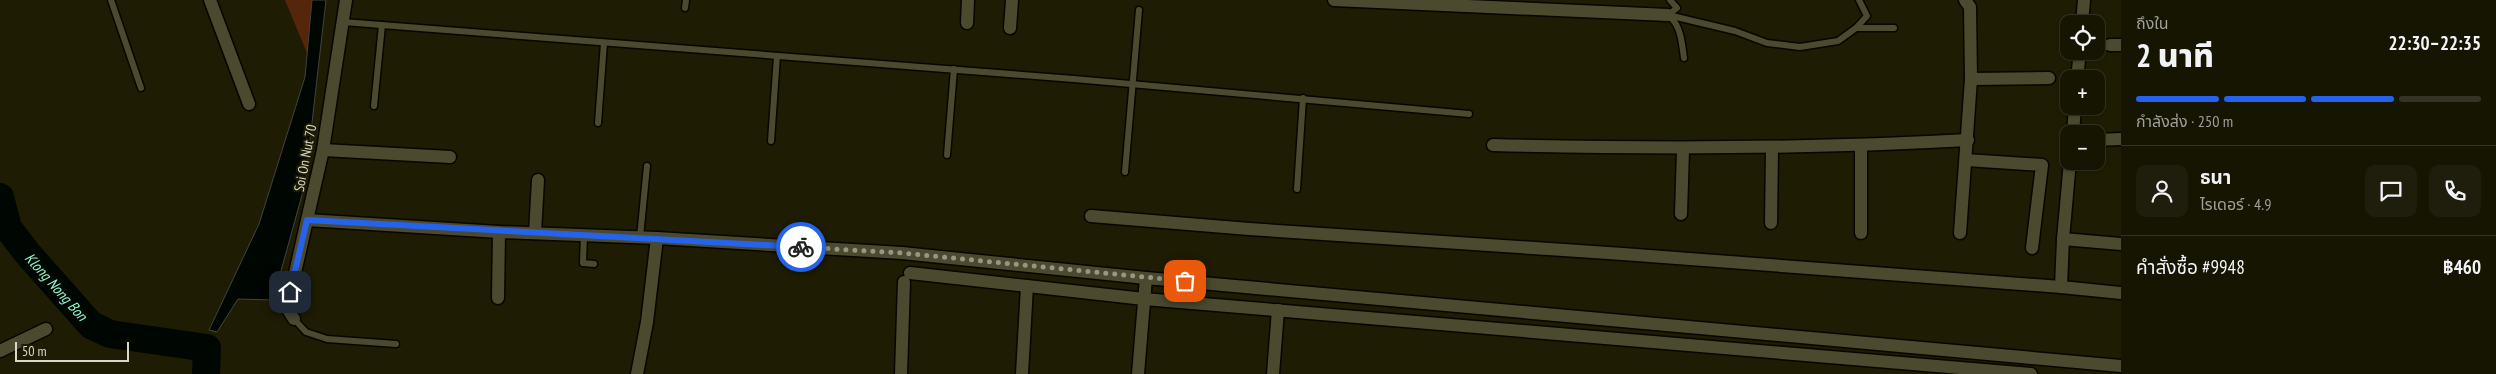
<!DOCTYPE html>
<html lang="th">
<meta charset="utf-8">
<style>
:root{--surface:#161502;--page:#1f1e0c;--text:#f1f3f6;--muted:#9e9f99;--line:#353424;--accent:#2563eb}
body{margin:0;font-family:"PT Sans Narrow","Noto Sans Thai",sans-serif;background:var(--page);color:var(--text);height:100vh;display:flex;flex-direction:column;font-size:19px;white-space:nowrap}
*{box-sizing:border-box;margin:0}
p{font-size:16px;color:var(--muted)}
.icon{flex:none;width:28px;height:28px;fill:none;stroke:currentColor;stroke-width:2;stroke-linecap:round;stroke-linejoin:round}
.map{position:relative;flex:1;overflow:hidden}
.drawer{display:flex;flex-direction:column;background:var(--surface);width:375px}
.drawer>*{flex:none}
.tools{position:absolute;left:2060px;top:15px;display:grid;gap:10px}
.tools a{display:grid;place-items:center;width:45px;height:45px;border-radius:10px;background:var(--surface);box-shadow:0 1px 4px #0004,0 0 0 1px var(--line);font-size:25px}
.scale{position:absolute;left:15px;bottom:12px;width:114px;box-sizing:border-box;padding-left:5px;border:2px solid #d8d8c8;border-top:0;font-size:14px;line-height:18px;white-space:nowrap;color:#d8d8c8;-webkit-text-stroke:4px #1e1c02;paint-order:stroke}
.pin{position:absolute;display:grid;place-items:center;width:42px;height:42px;color:#fff;margin:-21px;border-radius:10px;box-shadow:0 2px 8px #0006}
.courier{position:absolute;display:grid;place-items:center;width:50px;height:50px;margin:-25px;border:4px solid #2563eb;border-radius:50%;background:#fff;color:#222;box-shadow:0 1px 6px #0007}
.overview em{font-style:normal;font-weight:800}
.overview div{display:flex;flex-direction:column-reverse}
.overview{display:flex;align-items:center;justify-content:space-between;height:85px;padding:0 15px}
h1{font-size:32px;font-weight:800;line-height:38px}
.bar{display:grid;grid-template-columns:repeat(4,1fr);gap:8px 5px;align-content:center;height:60px;padding:0 15px}
.bar i{height:6px;border-radius:4px;background:var(--line)}
.bar .on{background:var(--accent)}
.bar p{grid-column:span 4}
.line{display:flex;align-items:center;gap:12px;padding:0 15px;border-top:1px solid var(--line)}
.line div{flex:1}
.round{display:grid;place-items:center;flex:none;width:52px;height:52px;border-radius:10px;background:var(--page)}
main{display:flex;flex:1;min-height:0}
.map>svg:first-child{display:block}
.green{fill:#55260a}
.water{fill:#000602;stroke:#41453d}
.lines{fill:none;stroke-linecap:round;stroke-linejoin:round}
.river{stroke:#000602;stroke-width:28}
.service-casing{stroke:#080600;stroke-width:9}
.minor-casing{stroke:#080600;stroke-width:15}
.service{stroke:#4b4a2e;stroke-width:6}
.minor{stroke:#4b4a2e;stroke-width:12}
.done{stroke:#979683;stroke-width:5;stroke-dasharray:0 9}
.route{stroke:#2563eb;stroke-width:6}
.labels{text-anchor:middle;dominant-baseline:central;stroke-width:4;stroke-linejoin:round;paint-order:stroke}
.street-label{font-size:14px;fill:#d8d8c8;stroke:#1e1c02}
.water-label{font-size:15px;font-style:italic;fill:#91fad0;stroke:#1e1c02}
</style>
<main>
<div class="map">
<svg width="2121" height="374" viewBox="0 0 2121 374">
<rect width="100%" height="100%" fill="#1e1c02"/>
<polygon class="green" points="285,0 312,0 307,53"/>
<polygon class="water" points="312,0 326,0 305,184 273,300 238,299 217,332 209,330 259,224 305,77"/>
<g class="lines">
<path class="river" id="s1" d="M0,197L8,228L28,254L91,325L110,334L207,348L206,374"/>
<defs>
<g id="service">
<polyline points="111,0 141,88"/>
<polyline points="685,8 686,0"/>
<polyline points="1668,15 1735,31 1767,43 1800,47 1838,41 1856,28 1894,28"/>
<polyline points="1668,15 1677,8 1670,0"/>
<path d="M1671,18C1681,27 1682,44 1684,58"/>
<polyline points="343,22 1074,79 1469,114"/>
<polyline points="1856,28 1867,16 1859,0"/>
<polyline points="374,106 382,25"/>
<polyline points="598,123 604,43"/>
<polyline points="771,141 777,56"/>
<polyline points="947,155 954,69"/>
<polyline points="1125,172 1139,10"/>
<polyline points="1297,189 1303,98"/>
<polyline points="584,234 583,263 594,264"/>
<polyline points="640,237 647,166"/>
<polyline points="294,319 306,332 327,339 396,344"/>
</g>
<g id="minor">
<polyline points="210,0 249,104"/>
<polyline points="1334,0 1668,15"/>
<polyline points="967,23 968,0"/>
<polyline points="2082,24 2084,0"/>
<polyline points="1010,28 1012,0"/>
<polyline points="2110,45 2121,45"/>
<polyline points="1971,79 2049,78"/>
<polyline points="2077,79 2080,51"/>
<polyline points="2073,134 2075,106"/>
<polyline points="2096,140 2121,139"/>
<path d="M1493,145C1653,149 1807,149 1968,140"/>
<polyline points="323,150 450,157"/>
<polyline points="1966,160 2042,165 2032,248"/>
<polyline points="2070,161 2063,239 2121,244"/>
<polyline points="1681,214 1683,150"/>
<polyline points="1091,216 1249,229 1623,254 2061,287"/>
<polyline points="307,220 499,232 657,238 902,253 1146,278 2121,366"/>
<polyline points="1771,223 1772,149"/>
<polyline points="535,233 538,180"/>
<polyline points="1861,233 1861,146"/>
<polyline points="1960,233 1971,79 1970,7 1965,0"/>
<polyline points="2063,239 2061,287 2121,293"/>
<polyline points="910,273 1144,299 2031,374"/>
<polyline points="498,298 499,232"/>
<polyline points="294,319 287,308 323,150 346,0"/>
<polyline points="0,351 46,329"/>
<polyline points="637,374 647,322 657,238"/>
<polyline points="901,374 904,282"/>
<polyline points="1022,374 1027,286"/>
<polyline points="1138,374 1146,278"/>
<polyline points="1273,374 1278,310"/>
</g>
</defs>
<use href="#service" class="service-casing"/>
<use href="#minor" class="minor-casing"/>
<use href="#service" class="service"/>
<use href="#minor" class="minor"/>
</g>
<g class="lines">
<polyline class="done" points="801,247 902,253 1185,281"/>
<polyline class="route" points="290,292 307,220 801,247"/>
</g>
<g class="labels">
<g class="street-label">
<text transform="translate(305 158) rotate(-79)">Soi On Nut 70</text>
</g>
<g class="water-label">
<text stroke="none"><textPath href="#s1" startOffset="108">Klong Nong Bon</textPath></text>
</g>
</g>
</svg>
<div class="tools">
<a><svg class="icon" aria-label="locate" viewBox="0 0 24 24"><circle cx="12" cy="12" r="6"/><path d="M12 2v4M12 18v4M2 12h4M18 12h4"/></svg></a>
<a>+</a>
<a>−</a>
</div>
<div class="scale">50 m</div>
<div class="pin" style="left:1185px;top:281px;background:#ea580c"><svg class="icon" aria-label="bag" viewBox="0 0 24 24"><path d="M5 8h14l-1 12H6zM9 8a3 3 0 0 1 6 0"/></svg></div>
<div class="pin" style="left:290px;top:292px;background:#1f2937"><svg class="icon" aria-label="home" viewBox="0 0 24 24"><path d="M3 11l9-7 9 7M6 9v11h12V9"/></svg></div>
<div class="courier" style="left:801px;top:247px"><svg class="icon" aria-label="bike" viewBox="0 0 24 24"><circle cx="6" cy="16" r="4"/><circle cx="18" cy="16" r="4"/><path d="M6 16l4-8h5l3 8M10 8l3 8H6M13 5h3"/></svg></div>
</div>
<section class="drawer">
<div class="overview"><div><h1>2 นาที</h1><p>ถึงใน</p></div><em>22:30–22:35</em></div>
<div class="bar"><i class="on"></i><i class="on"></i><i class="on"></i><i></i><p>กำลังส่ง · 250 m</p></div>
<div class="line" style="height:90px"><a class="round"><svg class="icon" aria-label="person" viewBox="0 0 24 24"><circle cx="12" cy="8" r="4"/><path d="M4 21q1-7 8-7t8 7"/></svg></a><div><b>ธนา</b><p>ไรเดอร์ · 4.9</p></div><a class="round"><svg class="icon" aria-label="chat" viewBox="0 0 24 24"><path d="M4 5h16v11H9l-5 4z"/></svg></a><a class="round"><svg class="icon" aria-label="phone" viewBox="0 0 24 24"><path d="M5 4h4l2 5-3 2q2 4 5 5l2-3 5 2v4C11 20 4 13 5 4z"/></svg></a></div>
<div class="line" style="height:65px"><div>คำสั่งซื้อ #9948</div><b>฿460</b></div>
</section>
</main>
